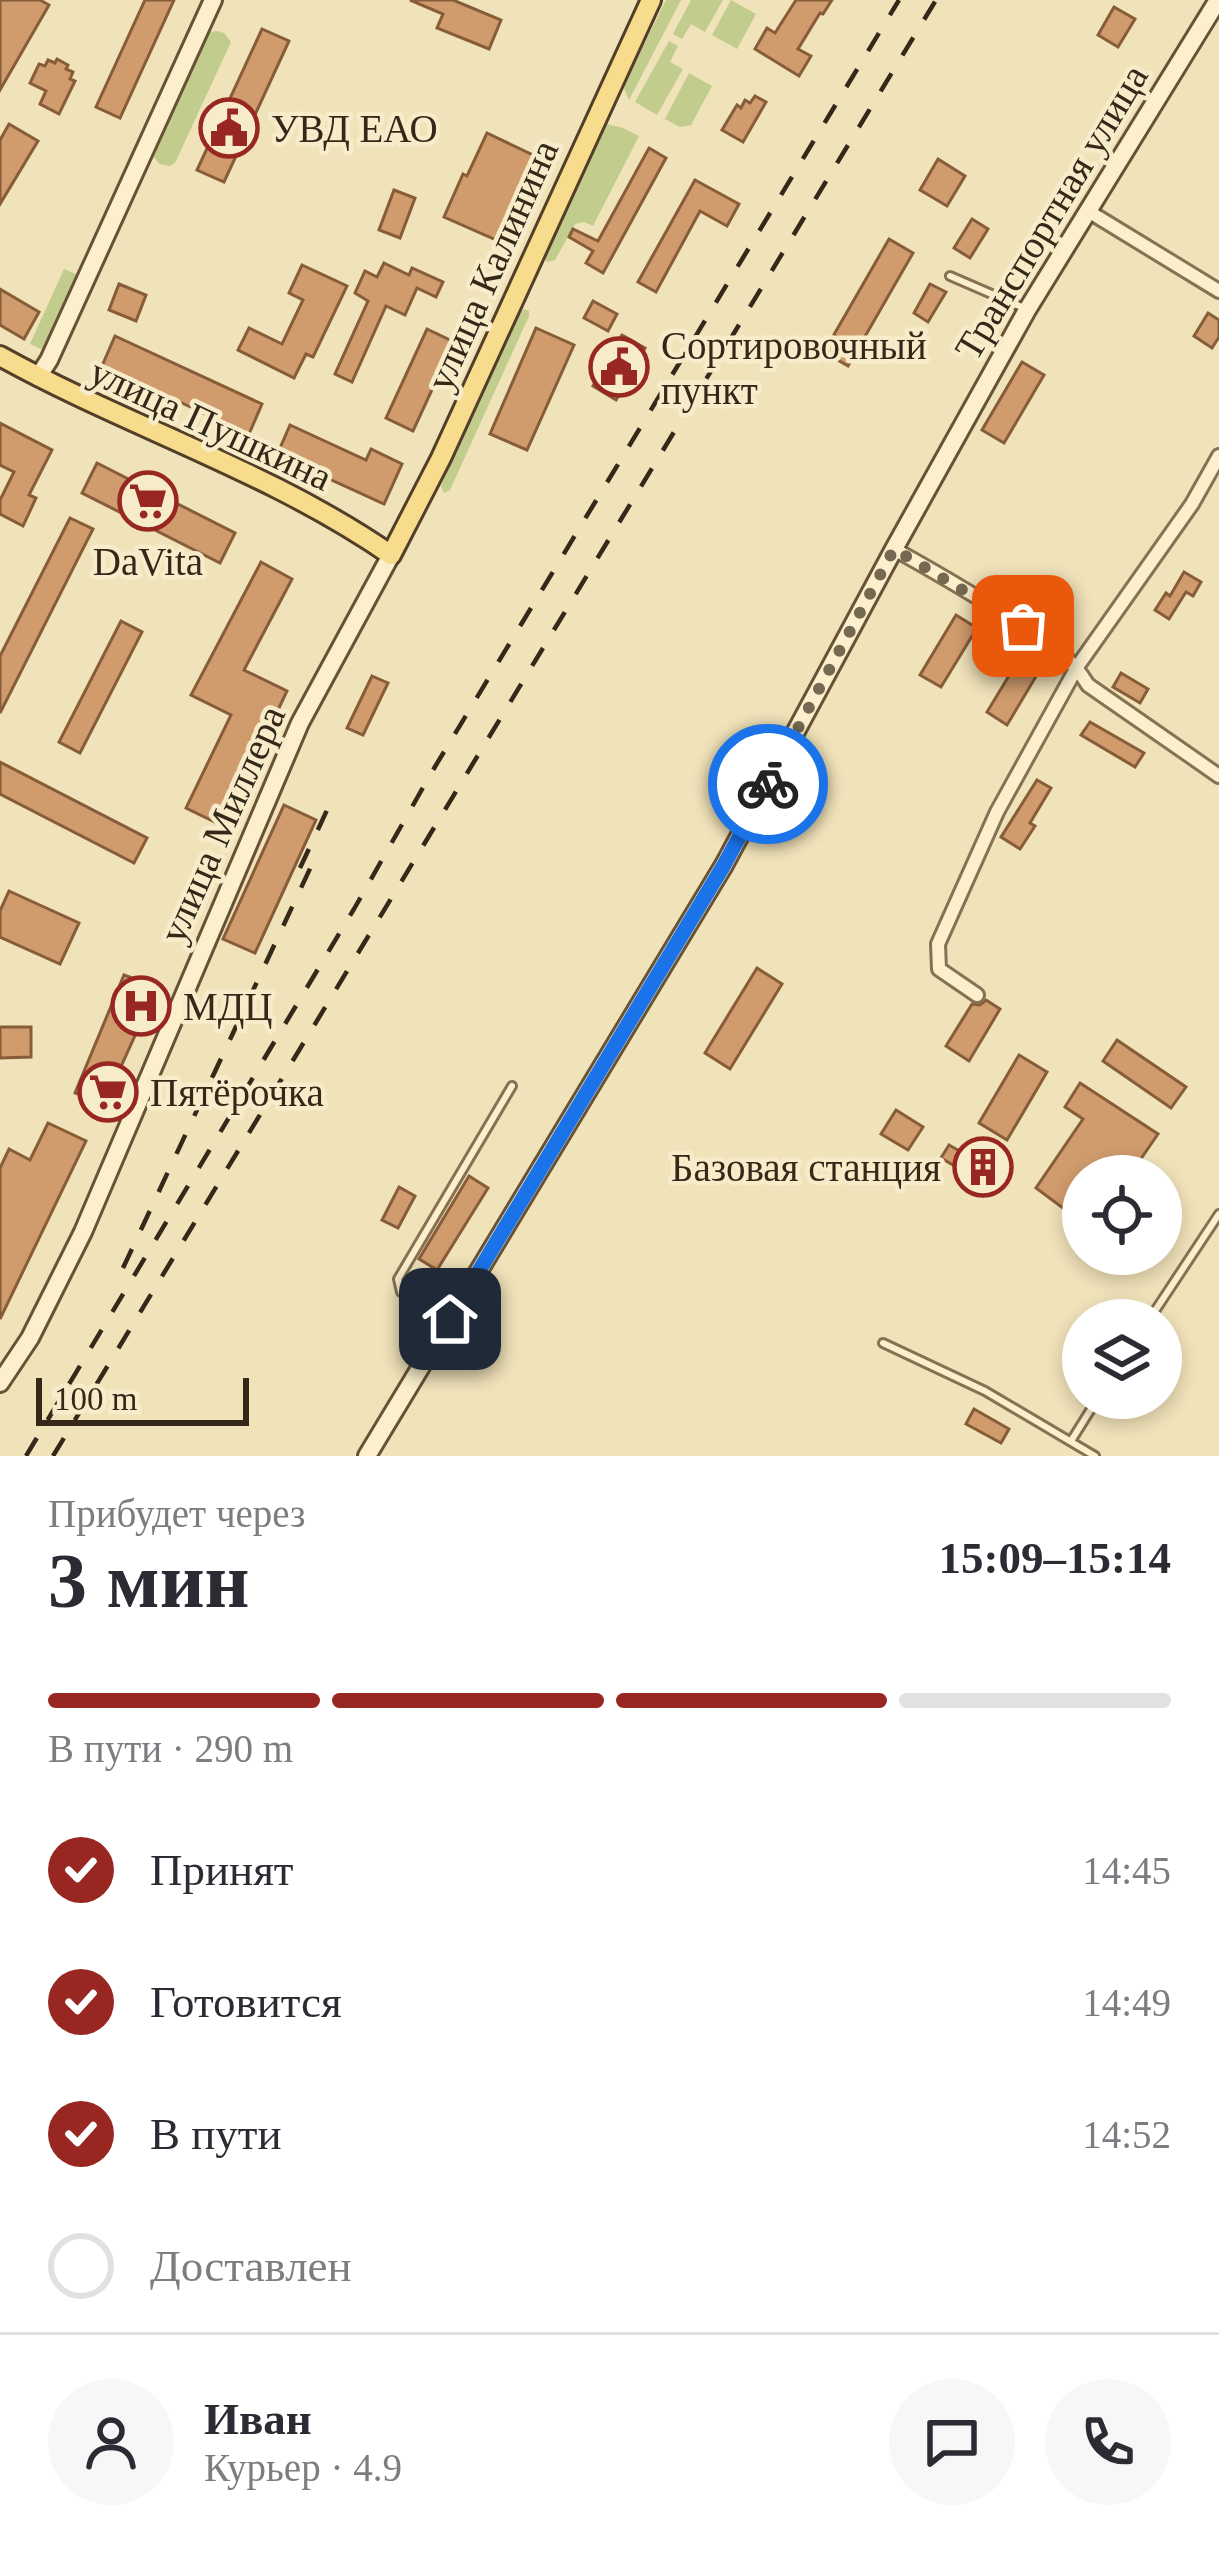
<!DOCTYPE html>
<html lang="ru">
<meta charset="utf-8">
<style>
:root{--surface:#fff;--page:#f7f7f7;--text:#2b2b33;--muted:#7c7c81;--line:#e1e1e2;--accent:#982621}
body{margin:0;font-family:"Times New Roman",serif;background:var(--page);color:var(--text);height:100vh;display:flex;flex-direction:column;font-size:45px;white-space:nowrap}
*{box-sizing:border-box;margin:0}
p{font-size:39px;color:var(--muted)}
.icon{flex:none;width:66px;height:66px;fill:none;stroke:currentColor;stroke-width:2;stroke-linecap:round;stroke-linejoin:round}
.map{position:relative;height:1456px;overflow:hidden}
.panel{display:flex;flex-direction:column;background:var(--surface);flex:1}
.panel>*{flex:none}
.buttons{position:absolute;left:1062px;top:1155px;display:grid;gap:24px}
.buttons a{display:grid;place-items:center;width:120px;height:120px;border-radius:50%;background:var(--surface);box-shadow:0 6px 18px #0003;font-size:60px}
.scale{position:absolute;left:36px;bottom:30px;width:213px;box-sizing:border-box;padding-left:12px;border:6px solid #342819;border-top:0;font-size:33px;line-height:42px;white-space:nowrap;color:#342819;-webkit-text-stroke:9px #f7ecc9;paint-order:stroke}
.pin{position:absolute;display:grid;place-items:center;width:102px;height:102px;color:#fff;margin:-51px;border-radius:24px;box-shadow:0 6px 18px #0006}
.courier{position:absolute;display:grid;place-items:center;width:120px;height:120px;margin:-60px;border:9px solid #1a73e8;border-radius:50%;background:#fff;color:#222;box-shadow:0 3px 15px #0007}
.headline em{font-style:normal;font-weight:800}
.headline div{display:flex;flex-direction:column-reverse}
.headline{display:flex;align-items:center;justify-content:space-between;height:204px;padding:0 48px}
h1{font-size:78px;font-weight:800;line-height:90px}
.bar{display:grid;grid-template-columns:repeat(4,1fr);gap:18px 12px;align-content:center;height:144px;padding:0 48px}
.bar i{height:15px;border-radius:9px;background:var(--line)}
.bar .active{background:var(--accent)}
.bar p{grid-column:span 4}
.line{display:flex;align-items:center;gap:30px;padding:0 48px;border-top:3px solid var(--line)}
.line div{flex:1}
.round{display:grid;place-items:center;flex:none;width:126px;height:126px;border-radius:63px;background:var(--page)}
ol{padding:0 48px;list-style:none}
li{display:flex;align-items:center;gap:36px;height:132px}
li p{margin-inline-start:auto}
li .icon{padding:12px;border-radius:50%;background:var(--accent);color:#fff;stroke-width:4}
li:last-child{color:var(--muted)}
li i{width:66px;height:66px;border:6px solid var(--line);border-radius:50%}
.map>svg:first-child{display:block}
.green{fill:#c2cd8d}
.building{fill:#d09c6d;stroke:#875c38;stroke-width:3}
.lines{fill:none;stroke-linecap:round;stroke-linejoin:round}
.lane-casing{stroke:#867153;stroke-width:12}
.street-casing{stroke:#867153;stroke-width:18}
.secondary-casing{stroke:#685237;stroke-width:22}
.primary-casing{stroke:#533f28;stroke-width:24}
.lane{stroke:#fbefcc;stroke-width:6}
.street{stroke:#fbefcc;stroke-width:12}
.secondary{stroke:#fbefcc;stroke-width:16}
.primary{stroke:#f7dc8d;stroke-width:18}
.rail{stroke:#342819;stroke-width:4.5;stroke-dasharray:21 21;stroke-linecap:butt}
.done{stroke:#766951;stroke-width:12;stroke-dasharray:0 21.6}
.route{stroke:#1a73e8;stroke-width:15}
.labels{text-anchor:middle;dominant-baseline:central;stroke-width:9;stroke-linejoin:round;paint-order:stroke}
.poi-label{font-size:39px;fill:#342819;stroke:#f7ecc9;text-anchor:start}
.street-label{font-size:39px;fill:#342819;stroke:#f7ecc9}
</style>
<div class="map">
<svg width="1219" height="1456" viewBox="0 0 1219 1456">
<rect width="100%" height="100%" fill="#f0e2b9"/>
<g class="green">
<polygon points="666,0 681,0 629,100 623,86"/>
<polygon points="691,0 723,0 705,32 691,24 682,39 673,34"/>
<polygon points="731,0 756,14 737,49 712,35"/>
<polygon points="217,31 224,33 231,42 175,163 170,166 159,164 152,154 209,32"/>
<polygon points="669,41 678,46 670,62 683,69 657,115 635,102"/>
<polygon points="689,73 712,86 691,125 680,127 665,119"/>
<polygon points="607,124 623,128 639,136 593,226 584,222 575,224 555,260 547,262 542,254 598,134"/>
<polygon points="64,269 78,275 49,341 41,349 30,344"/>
<polygon points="524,309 529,311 529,316 450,490 444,493 441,486 520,312"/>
</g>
<g class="building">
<polygon points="0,0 40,0 49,5 0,90"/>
<polygon points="145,0 174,0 120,118 96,107"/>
<polygon points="410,0 453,0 501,20 489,49 437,28 443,14"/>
<polygon points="796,0 832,0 823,14 820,13 798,49 811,56 799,76 755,49 767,28 775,33"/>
<polygon points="1114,7 1135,19 1118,47 1098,35"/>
<polygon points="262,29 289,41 224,182 197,170"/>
<polygon points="57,59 68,65 66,69 73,72 70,79 75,81 59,114 40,104 46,91 30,83 39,64 45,66 48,60 55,63"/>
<polygon points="755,96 766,102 743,142 722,130 737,105 741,108 745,100 750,103"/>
<polygon points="9,124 38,141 0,204 0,140"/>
<polygon points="487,133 535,156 516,198 522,201 503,243 444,217 463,174 467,176"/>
<polygon points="649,148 666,158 603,273 586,263 593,251 569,237 573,229 598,241"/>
<polygon points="938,159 965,176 947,206 920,190"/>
<polygon points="695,180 739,204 727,226 700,211 656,292 638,282"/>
<polygon points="394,190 415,198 400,238 379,230"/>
<polygon points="972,219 988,229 970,258 954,248"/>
<polygon points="889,239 913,253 848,366 824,352"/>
<polygon points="384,263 409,275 412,268 443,282 436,297 417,288 405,315 386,306 352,382 335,374 368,301 355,293 365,271 377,277"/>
<polygon points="302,265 347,286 313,357 306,354 294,378 238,350 249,328 282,344 303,300 289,293"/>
<polygon points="119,284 146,295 136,321 109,310"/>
<polygon points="930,284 946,292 928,322 914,313"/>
<polygon points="0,289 39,312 24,339 0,325"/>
<polygon points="593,301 617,314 608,331 584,318"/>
<polygon points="1208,313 1219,320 1219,337 1212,348 1194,336"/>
<polygon points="536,328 574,345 527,450 490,434"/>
<polygon points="427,329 454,342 413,431 386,418"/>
<polygon points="622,335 645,348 616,400 593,386"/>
<polygon points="115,336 262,404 249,434 102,366"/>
<polygon points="1022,362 1044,375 1004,443 982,430"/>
<polygon points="0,423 52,450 29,495 36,498 23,526 0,514 0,500 14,472 0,465"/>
<polygon points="290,425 366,460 371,449 402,464 384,504 277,455"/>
<polygon points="97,463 235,533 220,563 82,493"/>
<polygon points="70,518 93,529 0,713 0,656"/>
<polygon points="261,562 292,579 244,670 287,691 223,826 186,808 231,715 191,695"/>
<polygon points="1184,572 1201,582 1193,596 1186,592 1169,619 1155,610 1166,593 1170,596"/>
<polygon points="956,615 977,628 941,687 920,675"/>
<polygon points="121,621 142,632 80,753 59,742"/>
<polygon points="1021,656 1041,668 1007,725 987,712"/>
<polygon points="1121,673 1148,689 1140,703 1113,687"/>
<polygon points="372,676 388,683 363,735 347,728"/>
<polygon points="1090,722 1144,753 1135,767 1081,735"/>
<polygon points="0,762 147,838 134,863 0,794"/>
<polygon points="1037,780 1051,788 1030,823 1035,826 1020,849 1001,837"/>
<polygon points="284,805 316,820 255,953 223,939"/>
<polygon points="9,891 79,923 60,964 0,937 0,911"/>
<polygon points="757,968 782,984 730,1069 705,1053"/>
<polygon points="124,975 157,987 104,1104 75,1093"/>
<polygon points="986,1000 1000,1009 969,1061 946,1046 972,1004 980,1005"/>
<polygon points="0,1027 31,1027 31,1057 0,1058"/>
<polygon points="1117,1040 1186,1087 1171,1108 1103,1061"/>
<polygon points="1019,1055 1047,1072 1007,1140 979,1123"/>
<polygon points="1080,1083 1158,1134 1129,1176 1083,1176 1083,1223 1036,1188 1083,1119 1065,1107"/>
<polygon points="896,1110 923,1127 908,1150 881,1134"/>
<polygon points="48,1123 86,1141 0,1319 0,1168 9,1149 30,1160"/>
<polygon points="949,1145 979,1162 981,1158 991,1163 989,1167 994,1170 989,1178 967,1167 965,1172 941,1158"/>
<polygon points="469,1176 488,1188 437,1270 419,1259"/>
<polygon points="399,1187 415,1196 398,1228 382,1220"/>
<polygon points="974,1409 1009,1429 1001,1443 966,1424"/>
</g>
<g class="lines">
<defs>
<g id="lane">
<polyline points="950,276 1024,308"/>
<polyline points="447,1317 401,1292 398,1279 512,1086"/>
<polyline points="1149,1320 1219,1214"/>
<polyline points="883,1343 985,1391 1095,1456"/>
<polyline points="1071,1441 1098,1398"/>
</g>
<g id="street">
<polyline points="1088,211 1219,291"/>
<path d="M894,549C930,569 966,590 1001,612C1034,633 1067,650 1088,685L1219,776"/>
<polyline points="977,995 939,969 938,944 997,812 1077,667 1192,504 1219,456"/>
</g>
<g id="secondary">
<polyline points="38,377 49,360 213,0"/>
<polyline points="0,1383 30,1338 83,1232 300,723 391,555"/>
<polyline points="367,1456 724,865 894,549 1027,310 1218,0"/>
</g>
<path id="primary" d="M0,356C128,427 270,471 391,555L441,458L651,0"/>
</defs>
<use href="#lane" class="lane-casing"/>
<use href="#street" class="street-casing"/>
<use href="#secondary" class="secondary-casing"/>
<use href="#primary" class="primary-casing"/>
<use href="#lane" class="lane"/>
<use href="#street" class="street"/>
<use href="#secondary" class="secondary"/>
<use href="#primary" class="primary"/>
<g class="rail">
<polyline points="300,868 328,808"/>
<polyline points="123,1268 315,858"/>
<polyline points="26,1456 354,909 433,770 899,0"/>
<polyline points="53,1456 936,0"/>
</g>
</g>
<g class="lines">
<polyline class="done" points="768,784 894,549 1023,626"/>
<polyline class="route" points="450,1319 724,865 768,784"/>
</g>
<defs>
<symbol id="civic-ring" viewBox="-11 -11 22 22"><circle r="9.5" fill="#f7ecc9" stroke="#982621" stroke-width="1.5"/><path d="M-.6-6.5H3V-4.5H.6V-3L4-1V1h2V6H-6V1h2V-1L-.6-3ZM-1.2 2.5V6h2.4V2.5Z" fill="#982621"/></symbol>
<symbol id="supermarket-ring" viewBox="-11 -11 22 22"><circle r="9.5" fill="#f7ecc9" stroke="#982621" stroke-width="1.5"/><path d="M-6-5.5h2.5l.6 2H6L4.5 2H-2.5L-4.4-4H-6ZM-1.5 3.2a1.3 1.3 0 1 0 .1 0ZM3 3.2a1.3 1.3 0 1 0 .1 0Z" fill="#982621"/></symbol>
<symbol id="hospital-ring" viewBox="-11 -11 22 22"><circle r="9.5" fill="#f7ecc9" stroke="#982621" stroke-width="1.5"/><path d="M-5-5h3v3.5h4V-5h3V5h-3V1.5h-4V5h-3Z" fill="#982621"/></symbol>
<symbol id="building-ring" viewBox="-11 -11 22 22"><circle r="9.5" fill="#f7ecc9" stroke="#982621" stroke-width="1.5"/><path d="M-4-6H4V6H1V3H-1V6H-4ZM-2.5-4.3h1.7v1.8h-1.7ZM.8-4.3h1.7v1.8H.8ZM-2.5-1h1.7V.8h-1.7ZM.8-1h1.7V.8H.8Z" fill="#982621"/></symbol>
</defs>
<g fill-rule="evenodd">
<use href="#civic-ring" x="196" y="95" width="66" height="66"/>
<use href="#civic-ring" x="586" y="334" width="66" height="66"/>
<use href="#supermarket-ring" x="115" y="468" width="66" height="66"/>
<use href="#hospital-ring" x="108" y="973" width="66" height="66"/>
<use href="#supermarket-ring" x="75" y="1059" width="66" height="66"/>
<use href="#building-ring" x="950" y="1134" width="66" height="66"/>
</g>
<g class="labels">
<g class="poi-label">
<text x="271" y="128">УВД ЕАО</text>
<text x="661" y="345">Сортировочный<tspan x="661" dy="45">пункт</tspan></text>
<text x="148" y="561" text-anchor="middle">DaVita</text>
<text x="183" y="1006">МДЦ</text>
<text x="150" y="1092">Пятёрочка</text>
<text x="941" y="1167" text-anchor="end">Базовая станция</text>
</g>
<g class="street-label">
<text transform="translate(1051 212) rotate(-59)">Транспортная улица</text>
<text transform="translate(492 265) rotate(-66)">улица Калинина</text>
<text transform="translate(211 424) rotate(25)">улица Пушкина</text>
<text transform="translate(222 824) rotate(-66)">улица Миллера</text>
</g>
</g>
</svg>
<div class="buttons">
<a><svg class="icon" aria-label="locate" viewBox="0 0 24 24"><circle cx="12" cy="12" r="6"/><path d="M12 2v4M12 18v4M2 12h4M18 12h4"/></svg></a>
<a><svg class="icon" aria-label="layers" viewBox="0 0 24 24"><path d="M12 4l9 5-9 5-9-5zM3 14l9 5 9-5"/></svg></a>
</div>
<div class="scale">100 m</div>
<div class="pin" style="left:1023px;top:626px;background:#ea580c"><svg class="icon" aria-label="bag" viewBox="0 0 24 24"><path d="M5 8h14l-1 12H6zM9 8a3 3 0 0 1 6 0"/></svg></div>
<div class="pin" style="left:450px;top:1319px;background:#1f2937"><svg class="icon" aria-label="home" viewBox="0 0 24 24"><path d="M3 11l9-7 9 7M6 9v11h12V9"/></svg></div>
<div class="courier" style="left:768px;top:784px"><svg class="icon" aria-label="bike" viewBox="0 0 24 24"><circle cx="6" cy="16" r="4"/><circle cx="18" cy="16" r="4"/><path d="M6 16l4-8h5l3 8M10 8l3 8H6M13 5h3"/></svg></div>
</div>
<section class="panel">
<div class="headline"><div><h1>3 мин</h1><p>Прибудет через</p></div><em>15:09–15:14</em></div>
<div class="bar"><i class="active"></i><i class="active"></i><i class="active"></i><i></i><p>В пути · 290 m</p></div>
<ol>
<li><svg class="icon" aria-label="check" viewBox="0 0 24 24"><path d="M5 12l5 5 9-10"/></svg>Принят<p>14:45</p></li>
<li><svg class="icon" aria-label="check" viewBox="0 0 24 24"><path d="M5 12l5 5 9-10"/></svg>Готовится<p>14:49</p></li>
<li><svg class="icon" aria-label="check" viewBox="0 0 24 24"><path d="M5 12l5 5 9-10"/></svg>В пути<p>14:52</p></li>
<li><i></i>Доставлен</li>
</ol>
<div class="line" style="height:216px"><a class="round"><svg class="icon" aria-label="person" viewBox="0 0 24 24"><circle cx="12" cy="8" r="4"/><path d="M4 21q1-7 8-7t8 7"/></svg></a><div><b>Иван</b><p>Курьер · 4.9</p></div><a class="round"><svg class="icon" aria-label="chat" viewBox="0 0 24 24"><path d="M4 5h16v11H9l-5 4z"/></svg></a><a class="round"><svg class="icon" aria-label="phone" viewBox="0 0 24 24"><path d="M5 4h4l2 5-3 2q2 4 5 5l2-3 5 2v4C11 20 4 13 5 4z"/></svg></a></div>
</section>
